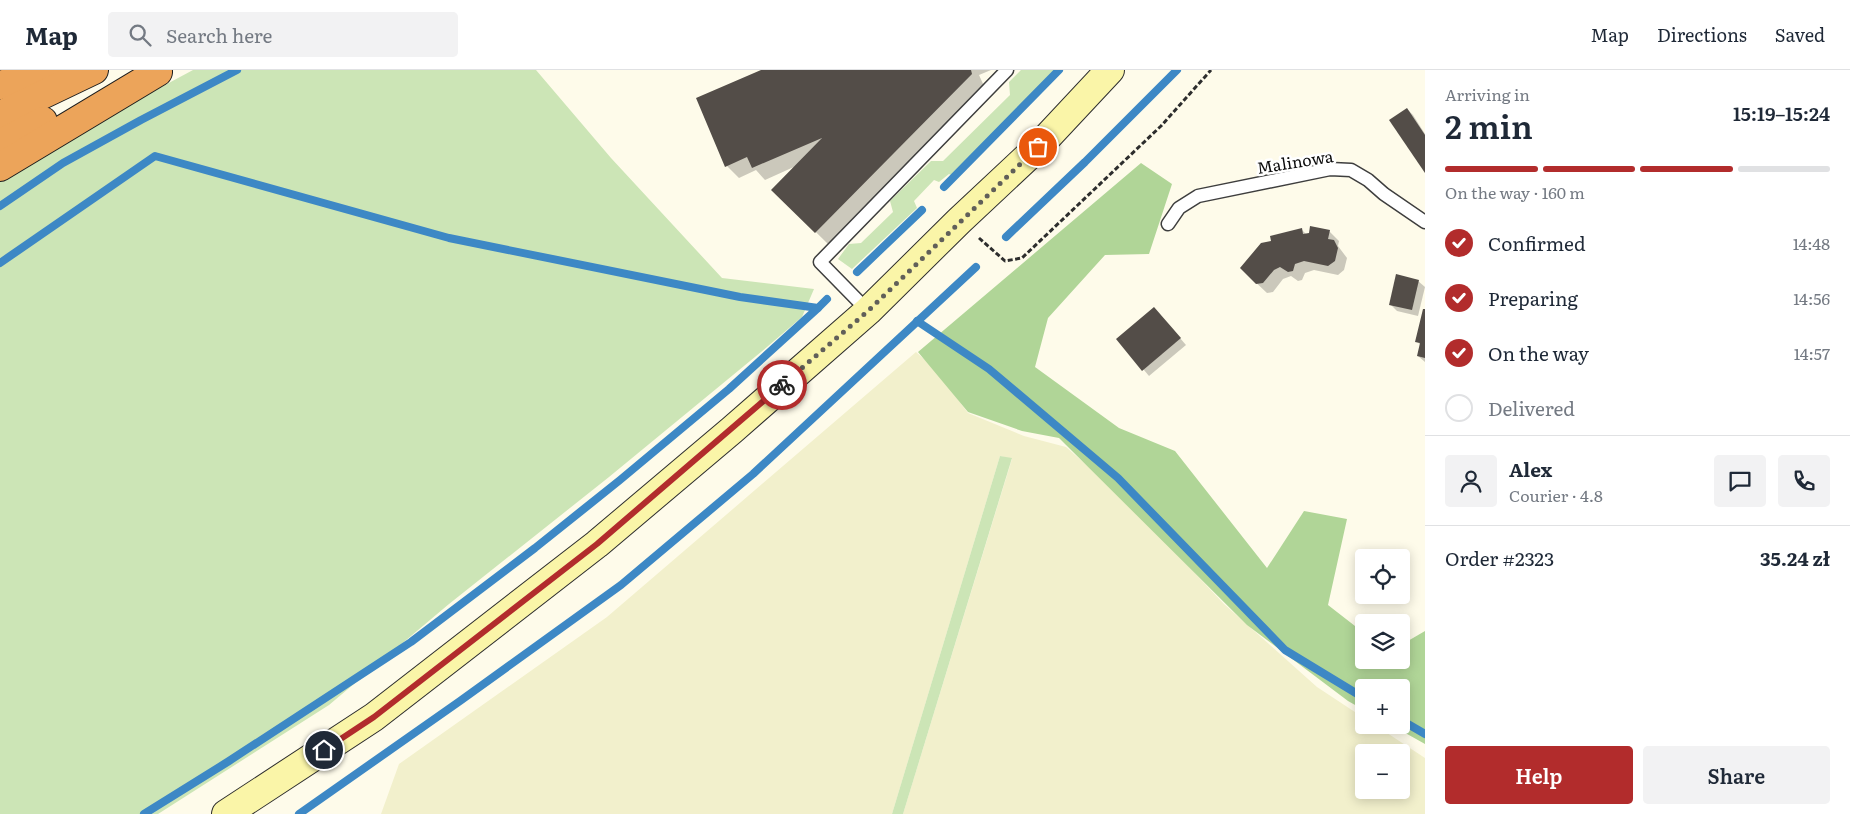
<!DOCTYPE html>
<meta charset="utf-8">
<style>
:root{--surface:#fff;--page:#f2f2f3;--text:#1f2937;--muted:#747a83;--line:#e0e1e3;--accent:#b22c2c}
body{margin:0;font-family:Literata,serif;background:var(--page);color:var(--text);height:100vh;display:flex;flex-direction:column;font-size:19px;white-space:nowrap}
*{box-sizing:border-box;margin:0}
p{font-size:16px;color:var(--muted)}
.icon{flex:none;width:28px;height:28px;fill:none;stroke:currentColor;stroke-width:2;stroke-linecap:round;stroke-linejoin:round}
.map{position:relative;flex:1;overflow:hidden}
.details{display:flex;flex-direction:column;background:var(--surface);width:425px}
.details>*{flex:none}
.fabs{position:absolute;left:1355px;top:479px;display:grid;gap:10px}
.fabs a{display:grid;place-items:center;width:55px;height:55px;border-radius:5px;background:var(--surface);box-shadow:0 2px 12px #0003;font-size:25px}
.pin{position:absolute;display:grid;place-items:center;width:42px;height:42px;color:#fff;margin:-21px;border:2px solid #fff;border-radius:50%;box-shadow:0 1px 5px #0007}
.courier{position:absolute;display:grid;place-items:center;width:50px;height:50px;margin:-25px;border:4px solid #b22c2c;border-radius:50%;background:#fff;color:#222;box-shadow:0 1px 6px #0007}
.summary em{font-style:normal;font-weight:600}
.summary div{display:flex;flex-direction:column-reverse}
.summary{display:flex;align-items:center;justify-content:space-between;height:85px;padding:0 20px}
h1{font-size:32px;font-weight:600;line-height:38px}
.bar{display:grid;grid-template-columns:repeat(4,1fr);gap:8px 5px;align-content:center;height:60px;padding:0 20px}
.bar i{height:6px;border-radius:4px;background:var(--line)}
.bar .on{background:var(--accent)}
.bar p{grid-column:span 4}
.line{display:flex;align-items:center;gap:12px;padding:0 20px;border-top:1px solid var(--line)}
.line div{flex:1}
.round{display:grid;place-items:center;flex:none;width:52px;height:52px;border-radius:5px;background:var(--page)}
ol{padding:0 20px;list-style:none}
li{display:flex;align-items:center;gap:15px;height:55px}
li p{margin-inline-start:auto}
li .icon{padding:5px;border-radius:50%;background:var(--accent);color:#fff;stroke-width:4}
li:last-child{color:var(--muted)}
li i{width:28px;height:28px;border:2px solid var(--line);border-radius:50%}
.cta{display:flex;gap:10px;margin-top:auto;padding:10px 20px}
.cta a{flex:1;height:58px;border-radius:5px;background:var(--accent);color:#fff;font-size:20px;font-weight:600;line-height:58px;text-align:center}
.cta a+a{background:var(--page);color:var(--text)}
header{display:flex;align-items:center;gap:30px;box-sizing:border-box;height:70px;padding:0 25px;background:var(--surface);border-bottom:1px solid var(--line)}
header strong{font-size:24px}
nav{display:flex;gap:28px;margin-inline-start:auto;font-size:18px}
.search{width:350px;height:45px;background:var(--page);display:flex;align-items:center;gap:12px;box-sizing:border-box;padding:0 18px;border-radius:5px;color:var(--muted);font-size:19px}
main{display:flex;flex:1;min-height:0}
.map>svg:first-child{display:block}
.farmland{fill:#f2f0cc;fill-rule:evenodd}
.green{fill:#cce5b6}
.forest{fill:#b0d597}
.shadow{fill:#0003}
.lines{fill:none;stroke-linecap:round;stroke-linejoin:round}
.stream{stroke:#3d88c5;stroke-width:8}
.building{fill:#534d48}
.service-casing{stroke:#3e3e3e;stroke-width:15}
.secondary-casing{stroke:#2d2d2d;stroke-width:30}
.motorway-casing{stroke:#1c1c1c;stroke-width:30}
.path{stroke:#2d2d2d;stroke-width:3;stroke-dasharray:5 2.5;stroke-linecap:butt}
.service{stroke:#fff;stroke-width:12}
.secondary{stroke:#faf5a8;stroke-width:28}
.motorway{stroke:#eca45a;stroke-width:28}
.done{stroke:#605f59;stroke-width:5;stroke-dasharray:0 9}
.route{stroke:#b22c2c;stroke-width:6}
.labels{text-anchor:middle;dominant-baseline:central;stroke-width:5;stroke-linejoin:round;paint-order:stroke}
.street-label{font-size:16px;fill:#0b0b0b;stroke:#fff}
</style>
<header>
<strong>Map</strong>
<div class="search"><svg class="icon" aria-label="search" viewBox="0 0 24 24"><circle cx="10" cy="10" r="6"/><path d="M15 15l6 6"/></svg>Search here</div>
<nav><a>Map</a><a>Directions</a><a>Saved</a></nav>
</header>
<main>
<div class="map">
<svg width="1425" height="744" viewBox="0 0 1425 744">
<rect width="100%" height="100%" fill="#fefbea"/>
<path class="farmland" d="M916,282L935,299L968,343L1024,366L1066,377L1122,426L1224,534L1317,617L1364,648V655H1375L1425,688V744H903L1012,389L1000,386L892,744H381L399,694L607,547ZM1364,682H1401V720H1364Z"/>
<g class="green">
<polygon points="193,0 536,0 611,88 722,208 814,219 802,247 761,282 609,407 449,534 329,635 158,744 0,744 0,107 57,73"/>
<polygon points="1021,0 1055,0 953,106 949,104 939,112 934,110 914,131 917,138 852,199 838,189 849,174 861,173 893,142 890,131 931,91 943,91 1010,25 1009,12"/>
<polygon points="1000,386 1012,388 903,744 892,744"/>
</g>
<polygon class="forest" points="1141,93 1172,114 1149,184 1105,185 1048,248 1035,297 1119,358 1175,381 1267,498 1304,441 1347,449 1328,535 1364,563 1364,590 1401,590 1401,575 1425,561 1425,674 1391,655 1401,655 1401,618 1364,618 1364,640 1348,631 1247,555 1059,368 1022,361 968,342 918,282"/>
<g class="shadow">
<polygon points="764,0 991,0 979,5 984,16 828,174 773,120 796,96 765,110 756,100 739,108 727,96"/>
<polygon points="1407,39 1413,45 1425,64 1425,100"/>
<polygon points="1302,160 1307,165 1329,161 1339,171 1338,176 1347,188 1344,200 1338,205 1314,200 1305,203 1302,210 1298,211 1291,206 1283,209 1273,222 1267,223 1251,208 1272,172"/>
<polygon points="1418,211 1425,217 1418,246 1397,241 1390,234"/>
<polygon points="1425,241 1425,292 1418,286 1421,275 1416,271"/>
<polygon points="1160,245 1186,275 1149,306 1118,269"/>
</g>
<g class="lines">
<g class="stream">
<polyline points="944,117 1059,0"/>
<polyline points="0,136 63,93 141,50 237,0"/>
<polyline points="1006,167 1085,92 1177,0"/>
<polyline points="0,193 155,86 449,168 740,227 818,238 827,229"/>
<polyline points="857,202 922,140"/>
<polyline points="917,251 989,299 1118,408 1285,580 1364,628"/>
<polyline points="1401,650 1425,664"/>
<polyline points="144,744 229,691 411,572 535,478 620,410 729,319 818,238"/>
<polyline points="299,744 460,631 621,515 753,404 976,197"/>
</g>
</g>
<g class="building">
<polygon points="761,0 971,0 972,4 815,163 771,120 822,68 752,98 747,87 725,97 696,28"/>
<polygon points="1407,38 1425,65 1425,103 1389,50"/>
<polygon points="1310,156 1330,160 1328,169 1334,170 1338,178 1335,191 1328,196 1304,191 1295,194 1293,201 1288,202 1280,197 1274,200 1263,213 1256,214 1240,198 1261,173 1271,171 1270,166 1302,158 1303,164 1309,163"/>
<polygon points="1396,204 1419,210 1412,240 1389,235"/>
<polygon points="1154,237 1181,268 1142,301 1116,269"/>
<polygon points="1423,239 1425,239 1425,288 1417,286 1420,273 1415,272"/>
</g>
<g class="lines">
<defs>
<g id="service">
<polyline points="1168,154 1179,138 1198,126 1330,99 1351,100 1368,110 1384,124 1425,152"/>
<polyline points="868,241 820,192 1007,0"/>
</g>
<polyline id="secondary" points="226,744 374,647 597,474 732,360 868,241 959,151 1038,77 1110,0"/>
<g id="motorway">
<polyline points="0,15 54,0"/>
<polyline points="0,45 94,0"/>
<polyline points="0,74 43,51"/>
<polyline points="0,97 158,2"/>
</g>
</defs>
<use href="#service" class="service-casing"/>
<use href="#secondary" class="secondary-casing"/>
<use href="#motorway" class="motorway-casing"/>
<polyline class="path" points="979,168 1005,191 1022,188 1161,56 1211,0"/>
<use href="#service" class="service"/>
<use href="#secondary" class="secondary"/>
<use href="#motorway" class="motorway"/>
</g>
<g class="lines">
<polyline class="done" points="782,315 868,241 1038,77"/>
<polyline class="route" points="324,680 374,647 597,474 782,315"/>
</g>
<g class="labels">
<g class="street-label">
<text transform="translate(1295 91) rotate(-9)">Malinowa</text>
</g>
</g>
</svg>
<div class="fabs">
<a><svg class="icon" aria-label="locate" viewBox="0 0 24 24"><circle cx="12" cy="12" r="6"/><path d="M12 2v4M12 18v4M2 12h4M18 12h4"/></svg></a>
<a><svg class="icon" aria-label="layers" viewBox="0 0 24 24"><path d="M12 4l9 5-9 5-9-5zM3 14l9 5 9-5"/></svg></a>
<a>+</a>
<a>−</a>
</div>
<div class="pin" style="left:1038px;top:77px;background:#ea580c"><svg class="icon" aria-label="bag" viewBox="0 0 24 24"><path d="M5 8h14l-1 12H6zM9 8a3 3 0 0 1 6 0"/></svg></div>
<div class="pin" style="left:324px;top:680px;background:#1f2937"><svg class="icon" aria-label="home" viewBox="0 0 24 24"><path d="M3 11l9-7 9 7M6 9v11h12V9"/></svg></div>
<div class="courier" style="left:782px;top:315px"><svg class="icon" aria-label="bike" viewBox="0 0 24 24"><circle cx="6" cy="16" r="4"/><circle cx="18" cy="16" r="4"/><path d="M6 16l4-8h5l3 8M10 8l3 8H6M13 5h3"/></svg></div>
</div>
<section class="details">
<div class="summary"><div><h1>2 min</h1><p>Arriving in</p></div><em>15:19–15:24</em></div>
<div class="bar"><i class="on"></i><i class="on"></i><i class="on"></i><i></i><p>On the way · 160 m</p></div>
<ol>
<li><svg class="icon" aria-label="check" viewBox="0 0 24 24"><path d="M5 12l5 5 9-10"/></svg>Confirmed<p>14:48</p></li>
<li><svg class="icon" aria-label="check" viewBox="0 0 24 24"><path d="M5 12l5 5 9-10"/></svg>Preparing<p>14:56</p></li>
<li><svg class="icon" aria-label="check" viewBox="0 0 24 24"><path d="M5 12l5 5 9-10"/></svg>On the way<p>14:57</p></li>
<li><i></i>Delivered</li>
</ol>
<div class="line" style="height:90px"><a class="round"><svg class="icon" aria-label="person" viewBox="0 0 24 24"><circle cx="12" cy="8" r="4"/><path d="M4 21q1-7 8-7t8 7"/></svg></a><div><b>Alex</b><p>Courier · 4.8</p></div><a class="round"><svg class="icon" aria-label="chat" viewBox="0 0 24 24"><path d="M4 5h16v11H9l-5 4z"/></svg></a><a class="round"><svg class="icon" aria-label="phone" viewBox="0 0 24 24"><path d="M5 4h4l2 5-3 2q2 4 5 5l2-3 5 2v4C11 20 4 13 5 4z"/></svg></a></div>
<div class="line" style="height:65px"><div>Order #2323</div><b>35.24 zł</b></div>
<div class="cta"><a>Help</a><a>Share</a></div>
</section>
</main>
